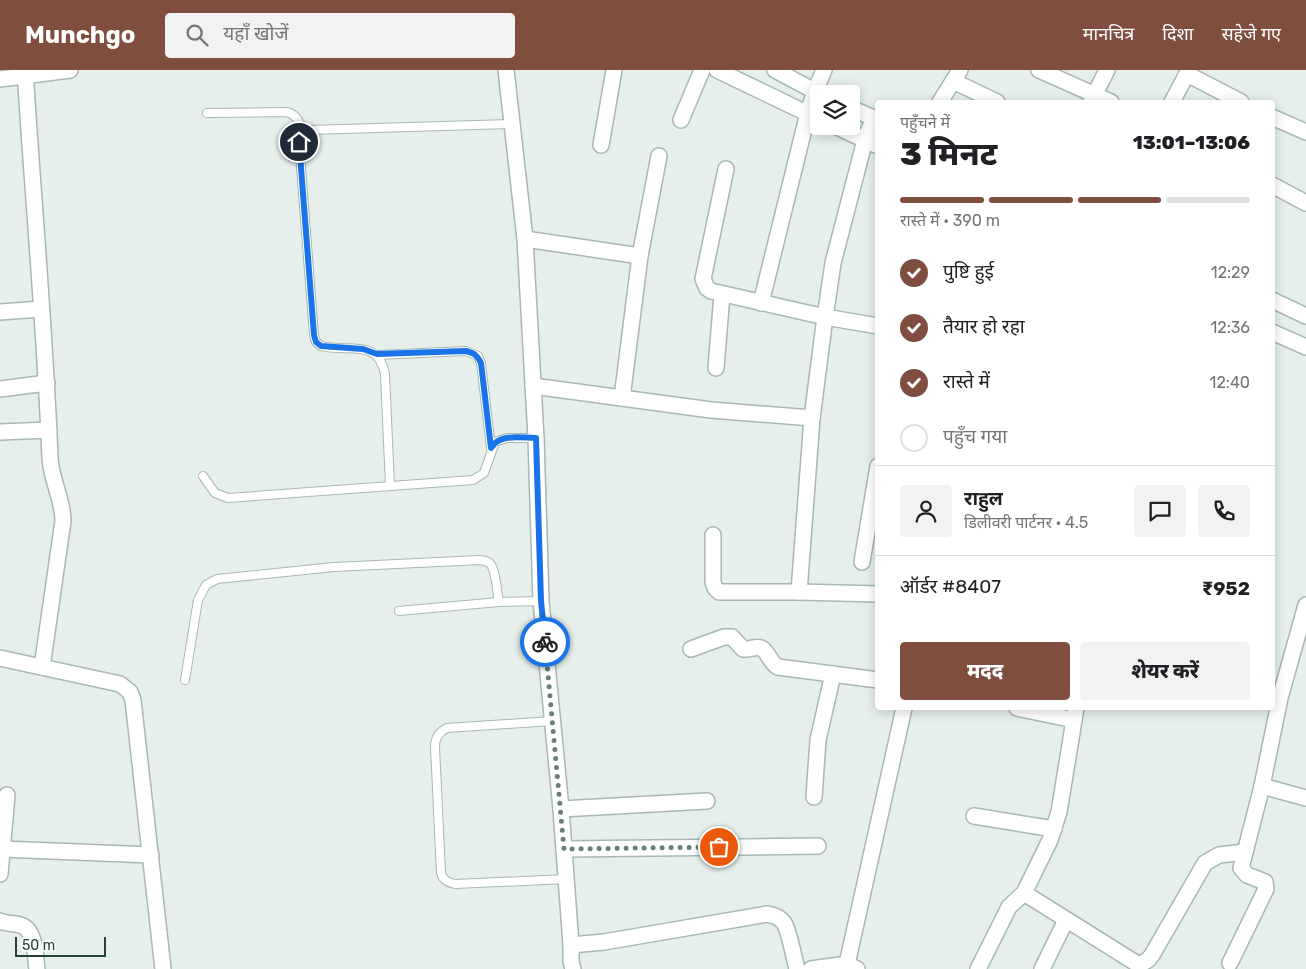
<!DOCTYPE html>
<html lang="hi">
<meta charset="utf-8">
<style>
:root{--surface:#fff;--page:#f2f2f2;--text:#202124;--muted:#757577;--line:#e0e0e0;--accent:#7f4e3f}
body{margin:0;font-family:Rubik,"Noto Sans Devanagari",sans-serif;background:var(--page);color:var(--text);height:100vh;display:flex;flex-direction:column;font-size:19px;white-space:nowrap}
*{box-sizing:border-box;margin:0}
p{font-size:16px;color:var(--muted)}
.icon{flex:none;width:28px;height:28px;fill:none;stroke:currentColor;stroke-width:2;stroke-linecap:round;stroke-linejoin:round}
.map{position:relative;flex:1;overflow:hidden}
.details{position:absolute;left:875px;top:30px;width:400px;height:610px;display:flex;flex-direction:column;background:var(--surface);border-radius:5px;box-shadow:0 2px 12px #0003}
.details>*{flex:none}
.buttons{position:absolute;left:810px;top:15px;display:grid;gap:10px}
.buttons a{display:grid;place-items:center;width:50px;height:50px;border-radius:5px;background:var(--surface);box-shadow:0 2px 12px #0003;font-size:25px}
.scale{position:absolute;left:15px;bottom:12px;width:91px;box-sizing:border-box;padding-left:5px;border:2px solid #24423a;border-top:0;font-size:14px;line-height:18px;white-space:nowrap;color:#24423a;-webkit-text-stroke:4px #f7fbf9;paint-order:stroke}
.pin{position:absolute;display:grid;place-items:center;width:42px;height:42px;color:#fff;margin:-21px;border:2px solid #fff;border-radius:50%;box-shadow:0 1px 5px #0007}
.courier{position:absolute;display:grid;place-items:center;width:50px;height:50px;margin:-25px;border:4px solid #1a73e8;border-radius:50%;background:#fff;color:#222;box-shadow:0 1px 6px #0007}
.head em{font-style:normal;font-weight:800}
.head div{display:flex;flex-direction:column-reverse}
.head{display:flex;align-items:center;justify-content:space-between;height:85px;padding:0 25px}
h1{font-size:32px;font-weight:800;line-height:38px}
.bar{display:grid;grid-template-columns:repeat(4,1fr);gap:8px 5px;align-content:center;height:60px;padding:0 25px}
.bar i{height:6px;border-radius:4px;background:var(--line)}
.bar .active{background:var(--accent)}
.bar p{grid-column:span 4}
.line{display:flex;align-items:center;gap:12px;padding:0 25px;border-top:1px solid var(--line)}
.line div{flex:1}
.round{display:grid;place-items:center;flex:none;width:52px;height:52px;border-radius:5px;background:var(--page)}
ol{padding:0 25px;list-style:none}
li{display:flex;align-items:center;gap:15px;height:55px}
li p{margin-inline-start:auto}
li .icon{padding:5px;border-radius:50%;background:var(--accent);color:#fff;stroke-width:4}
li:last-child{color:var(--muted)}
li i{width:28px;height:28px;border:2px solid var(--line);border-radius:50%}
.button{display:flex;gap:10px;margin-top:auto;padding:10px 25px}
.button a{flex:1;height:58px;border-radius:5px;background:var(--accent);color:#fff;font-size:20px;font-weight:800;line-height:58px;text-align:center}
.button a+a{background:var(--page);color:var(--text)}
header{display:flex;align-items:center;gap:30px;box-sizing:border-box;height:70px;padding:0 25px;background:var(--accent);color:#fff}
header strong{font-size:24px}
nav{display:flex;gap:28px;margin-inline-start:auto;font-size:18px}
.search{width:350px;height:45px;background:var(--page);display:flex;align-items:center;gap:12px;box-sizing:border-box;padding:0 18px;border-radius:5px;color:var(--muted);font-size:19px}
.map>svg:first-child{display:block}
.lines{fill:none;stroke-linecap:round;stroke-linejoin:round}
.service-casing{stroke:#a8b8b2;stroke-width:10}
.minor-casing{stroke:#a8b8b2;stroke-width:18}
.secondary-casing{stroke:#a4bbb3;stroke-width:18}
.service{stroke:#fff;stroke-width:8}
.minor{stroke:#fff;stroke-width:15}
.secondary{stroke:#fff;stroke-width:15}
.done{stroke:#687f78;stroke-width:5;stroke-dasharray:0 9}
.route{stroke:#1a73e8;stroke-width:6}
</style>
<header>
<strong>Munchgo</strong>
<div class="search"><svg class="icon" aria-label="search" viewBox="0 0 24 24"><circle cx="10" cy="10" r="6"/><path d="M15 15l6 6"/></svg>यहाँ खोजें</div>
<nav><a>मानचित्र</a><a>दिशा</a><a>सहेजे गए</a></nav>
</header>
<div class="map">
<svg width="1306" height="899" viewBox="0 0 1306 899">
<rect width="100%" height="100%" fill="#e6efeb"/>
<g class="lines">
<defs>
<g id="service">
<path d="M207,43L286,42C297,44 299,52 303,61"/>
<polyline points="377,285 466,281 478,286 481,293 491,378"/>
<polyline points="203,406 215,423 228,428 473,410 484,403 495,372 507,368 536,368"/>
<path d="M390,416L385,304C377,267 349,283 321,276L316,272L314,265L299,72L300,64L309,60L513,54"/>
<polyline points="399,541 499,532 541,531"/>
<path d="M185,610L198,530L206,515L217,509L334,497L480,490C484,491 489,491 491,495C496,501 497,523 499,532"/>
<path d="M552,651L447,658C439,662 435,667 435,677L441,803C443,810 447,812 455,814L567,809"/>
</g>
<g id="minor">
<path d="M25,0C33,129 45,258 50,388C51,410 63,429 63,451L42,597"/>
<polyline points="506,0 525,169 536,368 541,531 561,739 571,875 571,891 573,899"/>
<polyline points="717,0 819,49"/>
<polyline points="1039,0 1111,32"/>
<polyline points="1187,4 1241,32"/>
<polyline points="0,9 70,0"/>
<polyline points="953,11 997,32"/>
<polyline points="940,32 960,0"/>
<polyline points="1091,32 1107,0"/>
<polyline points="1172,32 1189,0"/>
<polyline points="1272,47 1306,62"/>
<polyline points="681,50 702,0"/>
<polyline points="835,56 878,76"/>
<polyline points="601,75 614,0"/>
<polyline points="726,99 703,209 707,218 711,221 825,247 878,256"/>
<polyline points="1272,115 1306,133"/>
<polyline points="525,169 640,186"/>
<polyline points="761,233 808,43 815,21 824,0"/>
<polyline points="0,242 41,239"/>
<polyline points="1272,262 1306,277"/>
<polyline points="716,298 722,224"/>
<polyline points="533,316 711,340 812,348"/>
<polyline points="0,319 47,313"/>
<polyline points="622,328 640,186 659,86"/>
<polyline points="0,362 49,360"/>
<polyline points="713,465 713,512 715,518 719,522 799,522 878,524"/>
<polyline points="862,492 878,396"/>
<polyline points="799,522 812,348 825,247 833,193 866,66 874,49"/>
<path d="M691,579L724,567H732L743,579C749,580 755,576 761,578C768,581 770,593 778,597L878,610"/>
<polyline points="0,588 120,614 130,622 133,630 163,899"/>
<polyline points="1017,638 1074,650"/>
<polyline points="1262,716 1306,728"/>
<polyline points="814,727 818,670 833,604"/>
<polyline points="561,739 707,731"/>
<polyline points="974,746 1054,759"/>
<polyline points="2,779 151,785"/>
<polyline points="564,779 818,776"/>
<polyline points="0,804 7,725"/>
<polyline points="1024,823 1139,895 1148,890 1152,885 1205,793 1219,785 1245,782"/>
<path d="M0,851C6,854 13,853 20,855C36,859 35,886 37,899"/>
<path d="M571,875L604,872L767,844C773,845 780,847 784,853C789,860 794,888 797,899"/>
<polyline points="1230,893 1266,819 1265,812 1247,805 1241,798 1262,716 1280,628 1306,535"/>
<polyline points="847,894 904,638"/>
<polyline points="811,899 847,894 857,899"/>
<polyline points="978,899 1009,837 1024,823 1050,770 1059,742 1076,638"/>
<polyline points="1042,899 1066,850"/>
</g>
<g id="secondary">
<polyline points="775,0 820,24"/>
<polyline points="851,38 878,50"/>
<polyline points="1272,230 1306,246"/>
</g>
</defs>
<use href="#service" class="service-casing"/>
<use href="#minor" class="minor-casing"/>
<use href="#secondary" class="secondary-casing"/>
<use href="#service" class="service"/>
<use href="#minor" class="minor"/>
<use href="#secondary" class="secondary"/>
</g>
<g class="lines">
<polyline class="done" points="545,572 564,779 719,777"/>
<path class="route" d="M299,72L314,265L316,272L321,276L363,279L377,284L466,281C474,283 477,285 481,293L491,378C500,363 520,368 536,368L541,531L545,572"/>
</g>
</svg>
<div class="buttons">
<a><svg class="icon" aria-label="layers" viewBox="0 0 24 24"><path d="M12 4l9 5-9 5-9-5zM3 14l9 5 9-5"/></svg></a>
</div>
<div class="scale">50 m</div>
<div class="pin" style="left:719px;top:777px;background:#ea580c"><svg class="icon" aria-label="bag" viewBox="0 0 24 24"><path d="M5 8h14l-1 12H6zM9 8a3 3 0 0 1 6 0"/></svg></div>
<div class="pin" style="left:299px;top:72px;background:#1f2937"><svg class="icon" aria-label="home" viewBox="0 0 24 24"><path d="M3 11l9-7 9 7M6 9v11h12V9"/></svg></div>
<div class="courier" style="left:545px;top:572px"><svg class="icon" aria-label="bike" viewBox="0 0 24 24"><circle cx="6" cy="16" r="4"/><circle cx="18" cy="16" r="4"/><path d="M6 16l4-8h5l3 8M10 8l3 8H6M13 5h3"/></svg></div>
<section class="details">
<div class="head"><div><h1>3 मिनट</h1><p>पहुँचने में</p></div><em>13:01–13:06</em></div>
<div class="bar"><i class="active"></i><i class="active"></i><i class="active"></i><i></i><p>रास्ते में · 390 m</p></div>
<ol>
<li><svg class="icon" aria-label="check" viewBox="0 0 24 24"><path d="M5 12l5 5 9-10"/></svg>पुष्टि हुई<p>12:29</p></li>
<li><svg class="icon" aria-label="check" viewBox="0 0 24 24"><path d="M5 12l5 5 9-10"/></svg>तैयार हो रहा<p>12:36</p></li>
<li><svg class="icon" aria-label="check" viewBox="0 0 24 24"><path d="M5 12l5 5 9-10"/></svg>रास्ते में<p>12:40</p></li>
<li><i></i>पहुँच गया</li>
</ol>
<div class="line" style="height:90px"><a class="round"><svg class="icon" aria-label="person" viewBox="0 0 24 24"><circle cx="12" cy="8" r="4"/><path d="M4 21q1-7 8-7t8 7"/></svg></a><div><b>राहुल</b><p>डिलीवरी पार्टनर · 4.5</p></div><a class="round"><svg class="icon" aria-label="chat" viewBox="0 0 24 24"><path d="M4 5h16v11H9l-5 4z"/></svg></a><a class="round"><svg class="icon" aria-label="phone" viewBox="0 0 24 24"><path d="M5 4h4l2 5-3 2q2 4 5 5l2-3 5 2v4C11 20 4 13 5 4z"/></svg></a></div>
<div class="line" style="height:65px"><div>ऑर्डर #8407</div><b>₹952</b></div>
<div class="button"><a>मदद</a><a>शेयर करें</a></div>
</section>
</div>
